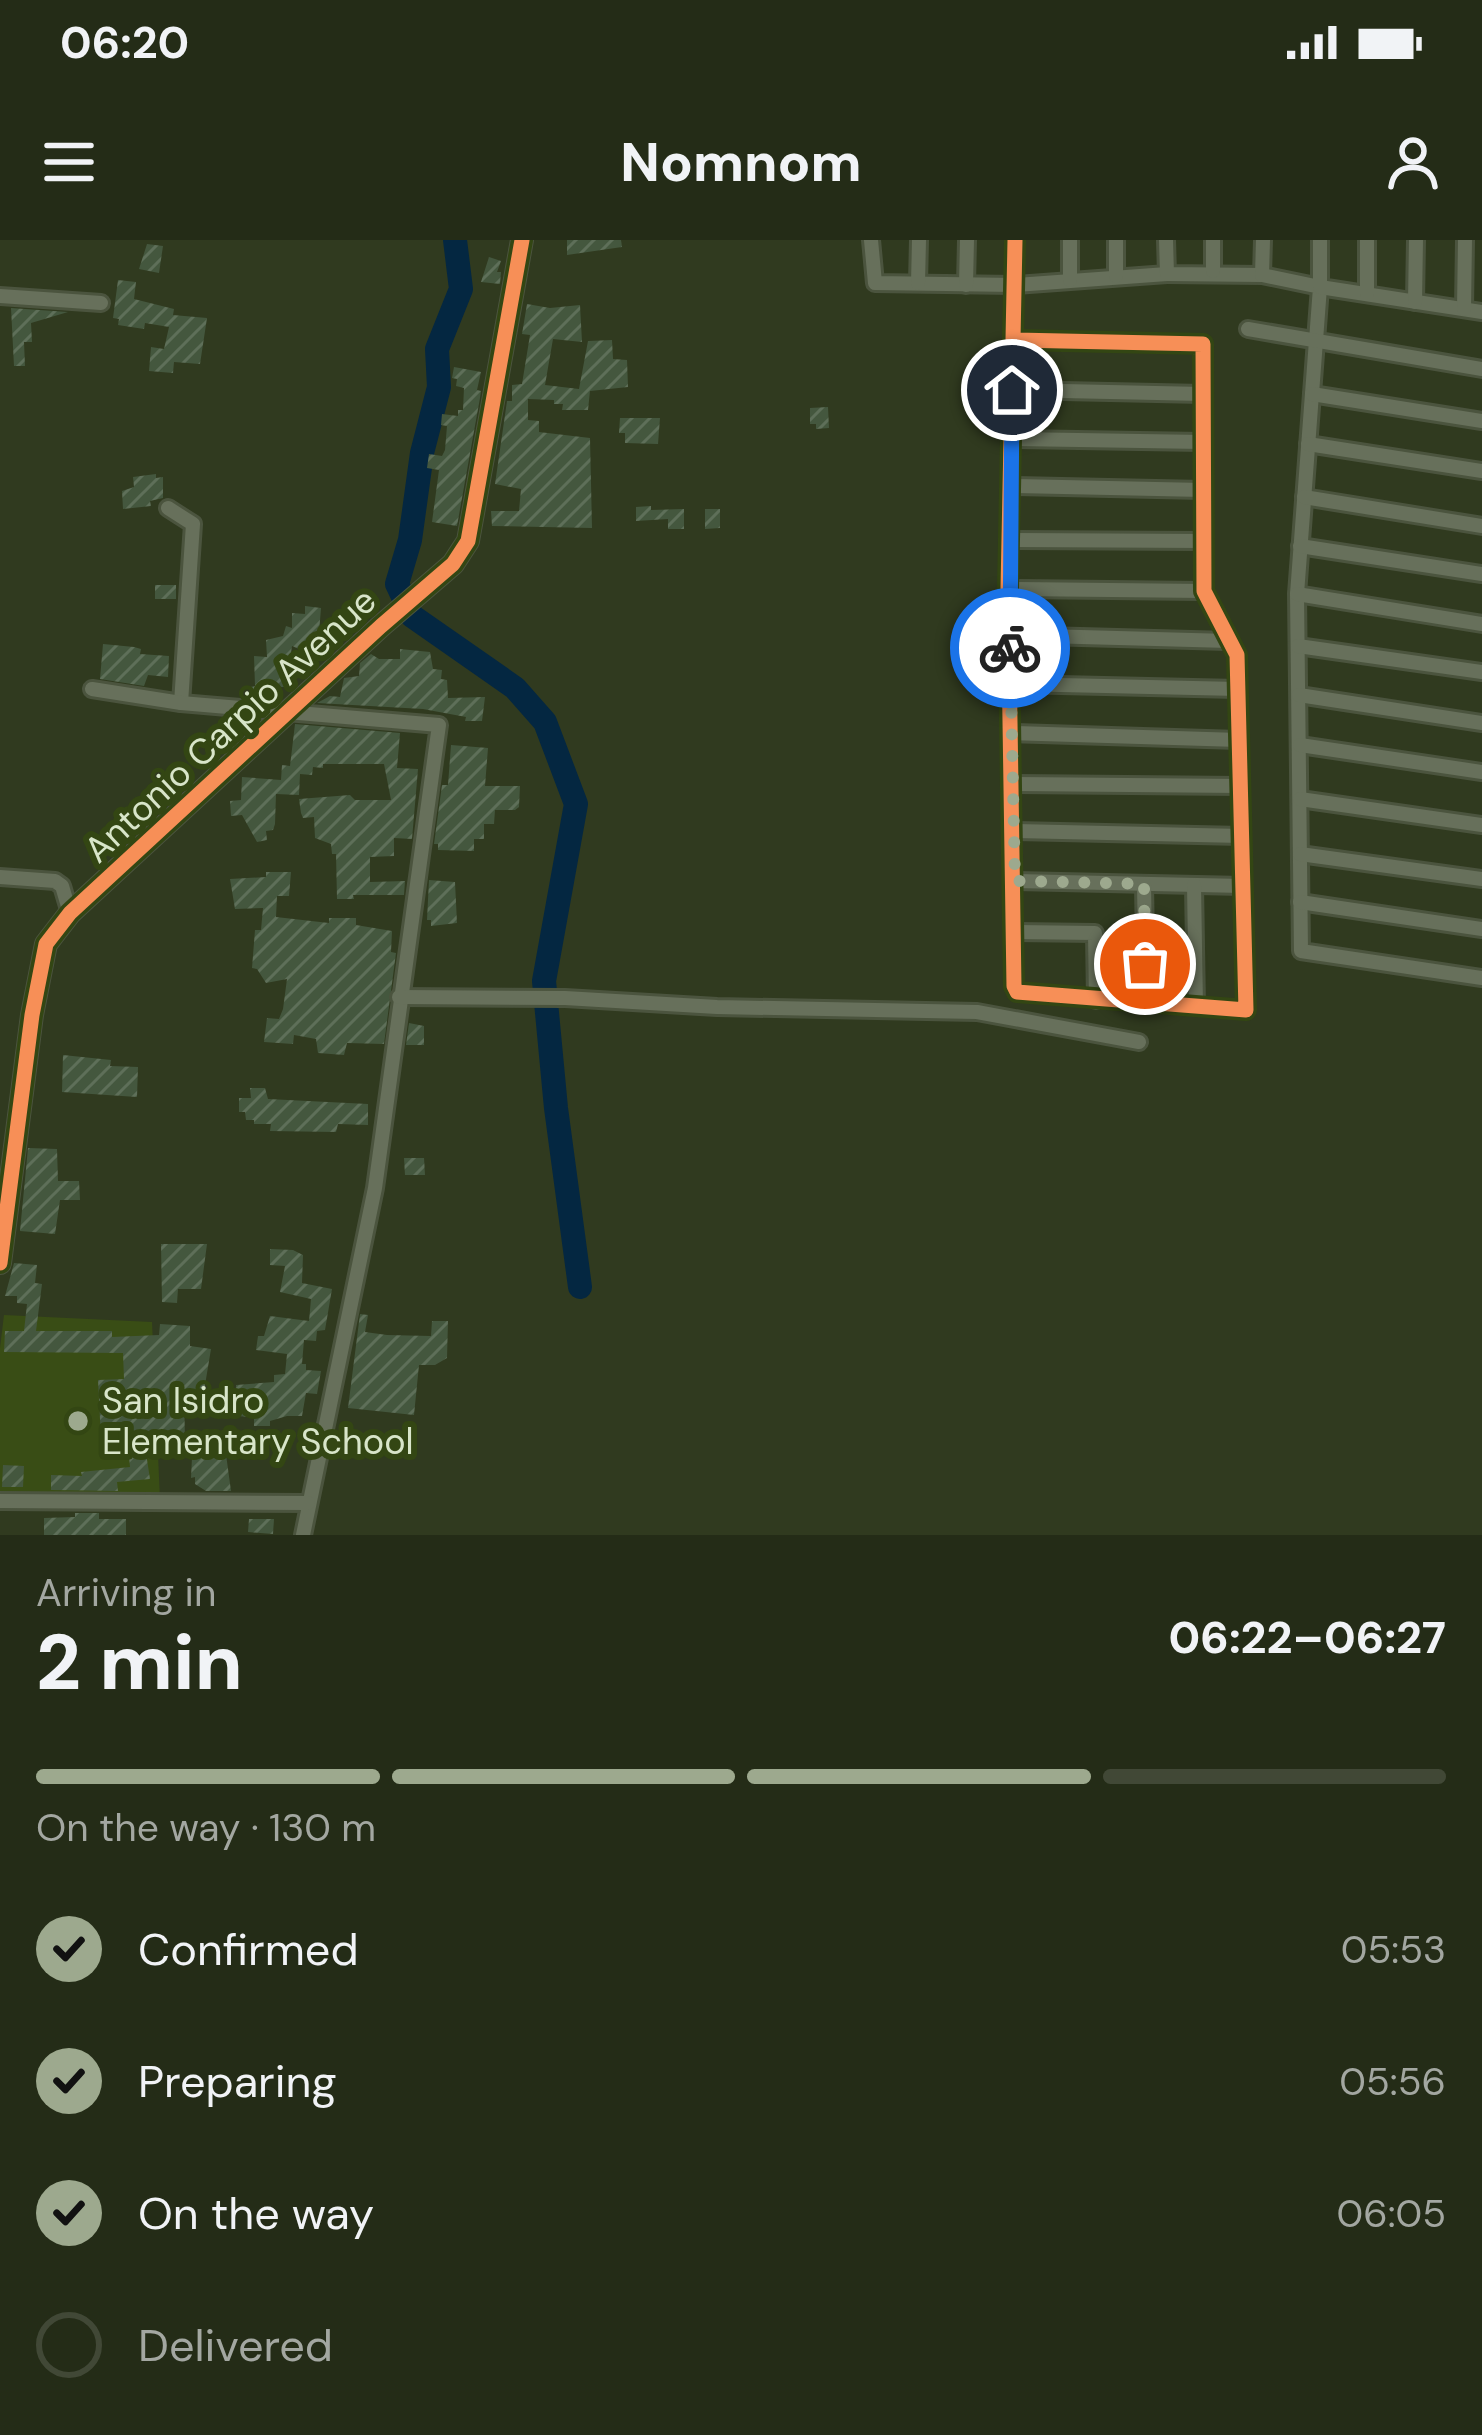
<!DOCTYPE html>
<meta charset="utf-8">
<style>
:root{--surface:#242c17;--page:#303824;--text:#f1f3f6;--muted:#a3a7a1;--line:#414836;--accent:#9da98e}
body{margin:0;font-family:"DM Sans",sans-serif;background:var(--page);color:var(--text);height:100vh;display:flex;flex-direction:column;font-size:45px;white-space:nowrap}
*{box-sizing:border-box;margin:0}
p{font-size:39px;color:var(--muted)}
.icon{flex:none;width:66px;height:66px;fill:none;stroke:currentColor;stroke-width:2;stroke-linecap:round;stroke-linejoin:round}
.map{position:relative;height:1295px;overflow:hidden}
.panel{display:flex;flex-direction:column;background:var(--surface);flex:1}
.panel>*{flex:none}
.pin{position:absolute;display:grid;place-items:center;width:102px;height:102px;color:#fff;margin:-51px;border:6px solid #fff;border-radius:50%;box-shadow:0 3px 12px #0007}
.courier{position:absolute;display:grid;place-items:center;width:120px;height:120px;margin:-60px;border:9px solid #1a73e8;border-radius:50%;background:#fff;color:#222;box-shadow:0 3px 15px #0007}
.headline em{font-style:normal;font-weight:800}
.headline div{display:flex;flex-direction:column-reverse}
.headline{display:flex;align-items:center;justify-content:space-between;height:204px;padding:0 36px}
h1{font-size:78px;font-weight:800;line-height:90px}
.bar{display:grid;grid-template-columns:repeat(4,1fr);gap:18px 12px;align-content:center;height:144px;padding:0 36px}
.bar i{height:15px;border-radius:9px;background:var(--line)}
.bar .on{background:var(--accent)}
.bar p{grid-column:span 4}
ol{padding:0 36px;list-style:none}
li{display:flex;align-items:center;gap:36px;height:132px}
li p{margin-inline-start:auto}
li .icon{padding:12px;border-radius:50%;background:var(--accent);color:#111;stroke-width:4}
li:last-child{color:var(--muted)}
li i{width:66px;height:66px;border:6px solid var(--line);border-radius:50%}
.status{display:flex;justify-content:space-between;align-items:center;height:84px;padding:0 60px;background:var(--surface);direction:ltr}
.status svg{height:33px;fill:currentColor}
header{display:flex;justify-content:space-between;align-items:center;height:156px;padding:0 36px;background:var(--surface);font-size:54px;font-weight:800}
.map>svg:first-child{display:block}
.built{fill:#394d15}
.lines{fill:none;stroke-linecap:round;stroke-linejoin:round}
.river{stroke:#042741;stroke-width:24}
.building{fill:url(#building-hatch)}
.street-casing{stroke:#4b543e;stroke-width:20}
.secondary-casing{stroke:#4b543e;stroke-width:24}
.street{stroke:#67705b;stroke-width:14}
.secondary{stroke:#6a735c;stroke-width:18}
.cycleway-casing{stroke:#334613;stroke-width:22}
.cycleway{stroke:#f78f57;stroke-width:15}
.done{stroke:#9da98e;stroke-width:12;stroke-dasharray:0 21.6}
.route{stroke:#1a73e8;stroke-width:15}
.poi-dot{fill:#9da98e;stroke:#334613;stroke-width:4.5}
.labels{text-anchor:middle;dominant-baseline:central;stroke-width:12;stroke-linejoin:round;paint-order:stroke}
.street-label{font-size:36px;fill:#d8e5c9;stroke:#334613}
.poi-label{font-size:36px;fill:#d8e5c9;stroke:#334613;text-anchor:start}
</style>
<div class="status"><b>06:20</b><svg viewBox="0 0 49 12"><path d="M0 12V9h3v3zM5 12V6h3v6zM10 12V3h3v9zM15 12V0h3v12zM26 1h20v11H26zM47 4h2v5h-2z"/></svg></div>
<header><svg class="icon" aria-label="menu" viewBox="0 0 24 24"><path d="M4 6h16M4 12h16M4 18h16"/></svg>Nomnom<svg class="icon" aria-label="person" viewBox="0 0 24 24"><circle cx="12" cy="8" r="4"/><path d="M4 21q1-7 8-7t8 7"/></svg></header>
<div class="map">
<svg width="1482" height="1295" viewBox="0 0 1482 1295">
<defs>
<pattern id="building-hatch" width="6" height="6" patternUnits="userSpaceOnUse" patternTransform="scale(3)"><rect width="6" height="6" fill="#44573e"/><path d="M-1 1l2-2M0 6l6-6M5 7l2-2" fill="none" stroke="#5e6f59"/></pattern>
</defs>
<rect width="100%" height="100%" fill="#303a1f"/>
<polygon class="built" points="4,1075 152,1082 160,1259 0,1255 0,1108"/>
<g class="lines">
<polyline class="river" points="455,0 461,49 437,109 439,147 422,213 410,300 397,344 412,376 515,448 545,482 576,564 544,741 556,868 580,1047"/>
</g>
<g class="building">
<polygon points="567,0 621,0 622,7 567,15"/>
<polygon points="147,4 163,6 159,33 139,29"/>
<polygon points="489,17 501,21 497,32 501,32 500,44 481,42"/>
<polygon points="118,40 136,42 134,59 174,69 173,75 207,78 200,124 174,122 173,133 149,131 151,107 164,109 169,87 145,83 144,89 118,85 119,79 113,78"/>
<polygon points="527,64 550,68 580,65 582,102 553,99 545,145 579,149 588,101 612,100 613,119 627,120 628,147 590,151 588,170 562,170 563,164 554,164 554,160 528,159 528,180 539,181 539,192 590,198 592,288 492,286 491,271 519,271 521,249 495,244 507,161 512,161 512,145 522,144 530,95 522,94"/>
<polygon points="11,68 68,72 31,83 32,102 24,102 25,126 14,126"/>
<polygon points="454,127 481,132 477,150 481,151 480,158 457,286 432,282 439,230 427,228 429,214 442,216 445,210 447,186 441,185 442,174 458,176 458,170 463,170 464,148 456,146 457,139 452,138"/>
<polygon points="828,167 829,188 816,189 816,184 810,184 810,168"/>
<polygon points="620,178 660,178 658,204 625,203 625,193 619,193"/>
<polygon points="156,234 156,238 163,237 163,258 150,261 151,266 123,269 122,251 134,247 133,237"/>
<polygon points="651,266 651,270 684,269 684,289 668,289 668,279 636,281 636,267"/>
<polygon points="705,269 720,269 720,288 705,289"/>
<rect x="155" y="345" width="21" height="14"/>
<polygon points="305,366 321,368 319,393 311,414 292,406 286,447 276,447 276,460 250,458 250,447 255,446 254,416 267,417 266,400 283,396 286,386 292,388 292,373 305,374"/>
<polygon points="103,404 134,407 141,409 140,414 169,416 168,437 148,435 144,446 100,439"/>
<polygon points="400,409 430,412 433,429 442,430 441,439 447,440 448,458 485,457 482,481 465,481 466,477 423,469 317,463 330,456 340,457 344,438 359,436 360,423 371,414 379,419 400,419"/>
<polygon points="295,484 400,493 397,528 418,529 412,599 394,598 394,616 370,617 370,642 405,641 404,655 353,655 354,659 337,659 336,614 332,614 331,604 315,598 314,577 303,578 301,573 299,559 350,555 355,560 391,560 384,524 323,524 323,528 313,527 312,535 300,534 299,555 276,554 275,584 273,590 266,591 267,600 257,602 242,575 231,576 230,561 241,560 242,537 281,540 282,525 290,526"/>
<polygon points="451,505 488,508 485,546 520,546 519,567 515,570 495,570 494,584 484,584 484,599 474,599 474,611 438,610 438,604 434,604 442,545 448,545"/>
<polygon points="266,632 291,632 289,656 277,656 276,677 329,683 329,678 356,678 356,685 392,691 391,712 396,713 384,804 347,803 344,815 318,813 316,799 294,795 293,804 264,802 267,778 279,779 283,769 287,739 266,743 257,729 252,728 255,690 261,690 263,668 235,669 230,639 266,637"/>
<polygon points="429,640 455,642 457,683 431,686 431,680 427,680"/>
<polygon points="409,783 424,786 424,805 406,805"/>
<polygon points="63,815 111,820 110,826 138,827 137,857 62,852"/>
<polygon points="250,848 265,848 268,859 368,864 368,885 338,884 336,892 270,891 271,884 254,884 254,880 246,880 245,872 239,872 239,858 251,858"/>
<polygon points="28,908 57,909 58,941 79,941 80,960 60,960 55,994 20,991"/>
<polygon points="404,918 424,918 425,935 405,935"/>
<polygon points="161,1004 207,1004 201,1049 178,1049 177,1063 162,1062"/>
<polygon points="270,1009 293,1010 303,1015 302,1043 332,1049 325,1090 317,1091 316,1101 304,1100 302,1124 306,1124 306,1130 321,1131 317,1154 306,1153 302,1176 287,1176 270,1181 270,1186 254,1186 254,1177 235,1176 236,1145 274,1142 274,1135 285,1134 287,1114 256,1110 258,1096 264,1096 270,1076 309,1081 311,1059 280,1052 285,1026 270,1025"/>
<polygon points="14,1023 37,1025 35,1043 42,1044 36,1091 112,1091 112,1097 159,1095 160,1084 190,1086 190,1106 211,1109 204,1151 184,1151 185,1202 152,1202 153,1212 146,1213 150,1239 117,1242 118,1251 51,1250 51,1235 82,1236 81,1232 130,1227 127,1198 101,1199 98,1140 124,1139 123,1113 4,1112 5,1091 24,1091 27,1064 17,1063 17,1056 5,1056"/>
<polygon points="360,1074 368,1075 365,1092 387,1095 431,1096 432,1081 448,1081 447,1118 435,1125 419,1125 414,1175 348,1168"/>
<polygon points="193,1197 209,1198 209,1204 225,1207 231,1251 206,1251 195,1244 195,1237 191,1238"/>
<polygon points="3,1225 24,1226 23,1247 2,1247"/>
<polygon points="75,1273 99,1273 99,1279 126,1279 126,1295 44,1295 44,1278 75,1277"/>
<polygon points="249,1279 274,1279 273,1294 248,1292"/>
</g>
<g class="lines">
<defs>
<g id="street">
<polyline points="871,0 875,43 1015,45 1167,34"/>
<polyline points="1070,0 1070,40"/>
<polyline points="1166,0 1167,34 1262,35"/>
<polyline points="1213,0 1213,31"/>
<polyline points="1263,0 1262,35 1320,47 1297,354 1301,711 1482,738"/>
<polyline points="1320,0 1320,47 1482,72"/>
<polyline points="1116,36 1116,0"/>
<polyline points="918,43 919,0"/>
<polyline points="966,45 967,0"/>
<polyline points="1367,54 1367,0"/>
<polyline points="0,56 101,63"/>
<polyline points="1415,62 1416,0"/>
<polyline points="1464,69 1465,0"/>
<polyline points="1248,89 1482,129"/>
<polyline points="1014,100 1203,104 1204,351 1237,415 1246,770 1017,752 1014,746 1008,349 1015,0"/>
<polyline points="1013,150 1203,154"/>
<polyline points="1312,154 1482,181"/>
<polyline points="1012,199 1203,202"/>
<polyline points="1308,204 1482,231"/>
<polyline points="1011,246 1203,250"/>
<polyline points="1304,257 1482,286"/>
<polyline points="168,268 193,284 181,463"/>
<polyline points="1009,300 1204,301"/>
<polyline points="1300,306 1482,334"/>
<polyline points="1008,349 1204,351"/>
<polyline points="1297,354 1482,384"/>
<polyline points="1009,395 1229,401"/>
<polyline points="1298,406 1482,432"/>
<polyline points="1011,444 1238,449"/>
<polyline points="92,449 181,463 439,485 375,948 303,1295"/>
<polyline points="1299,455 1482,483"/>
<polyline points="1012,493 1239,500"/>
<polyline points="1300,505 1482,532"/>
<polyline points="1013,544 1241,546"/>
<polyline points="1300,559 1482,585"/>
<polyline points="1014,591 1242,596"/>
<polyline points="1300,614 1482,639"/>
<polyline points="0,637 55,641 62,646 70,673"/>
<polyline points="1015,641 1243,646"/>
<polyline points="1144,644 1146,765"/>
<polyline points="1194,645 1196,767"/>
<polyline points="1300,662 1482,689"/>
<polyline points="1015,692 1095,693 1096,760"/>
<polyline points="399,757 565,758 717,767 977,772 1139,802"/>
<polyline points="0,1261 308,1263"/>
</g>
<polyline id="secondary" points="0,1023 32,775 46,704 70,673 381,386 453,324 468,301 522,0"/>
</defs>
<use href="#street" class="street-casing"/>
<use href="#secondary" class="secondary-casing"/>
<use href="#street" class="street"/>
<use href="#secondary" class="secondary"/>
<defs>
<g id="cycleway">
<polyline points="1014,100 1203,104 1204,351 1237,415 1246,770 1017,752 1014,746 1008,349 1015,0"/>
<polyline points="0,1023 32,775 46,704 70,673 381,386 453,324 468,301 522,0"/>
</g>
</defs>
<use href="#cycleway" class="cycleway-casing"/>
<use href="#cycleway" class="cycleway"/>
</g>
<g class="lines">
<polyline class="done" points="1010,408 1015,641 1144,644 1145,724"/>
<polyline class="route" points="1010,408 1012,150"/>
</g>
<circle class="poi-dot" cx="78" cy="1181" r="12"/>
<g class="labels">
<g class="street-label">
<text transform="translate(230 485) rotate(-43)">Antonio Carpio Avenue</text>
</g>
<g class="poi-label">
<text x="102" y="1160">San Isidro<tspan x="102" dy="41">Elementary School</tspan></text>
</g>
</g>
</svg>
<div class="pin" style="left:1145px;top:724px;background:#ea580c"><svg class="icon" aria-label="bag" viewBox="0 0 24 24"><path d="M5 8h14l-1 12H6zM9 8a3 3 0 0 1 6 0"/></svg></div>
<div class="pin" style="left:1012px;top:150px;background:#1f2937"><svg class="icon" aria-label="home" viewBox="0 0 24 24"><path d="M3 11l9-7 9 7M6 9v11h12V9"/></svg></div>
<div class="courier" style="left:1010px;top:408px"><svg class="icon" aria-label="bike" viewBox="0 0 24 24"><circle cx="6" cy="16" r="4"/><circle cx="18" cy="16" r="4"/><path d="M6 16l4-8h5l3 8M10 8l3 8H6M13 5h3"/></svg></div>
</div>
<section class="panel">
<div class="headline"><div><h1>2 min</h1><p>Arriving in</p></div><em>06:22–06:27</em></div>
<div class="bar"><i class="on"></i><i class="on"></i><i class="on"></i><i></i><p>On the way · 130 m</p></div>
<ol>
<li><svg class="icon" aria-label="check" viewBox="0 0 24 24"><path d="M5 12l5 5 9-10"/></svg>Confirmed<p>05:53</p></li>
<li><svg class="icon" aria-label="check" viewBox="0 0 24 24"><path d="M5 12l5 5 9-10"/></svg>Preparing<p>05:56</p></li>
<li><svg class="icon" aria-label="check" viewBox="0 0 24 24"><path d="M5 12l5 5 9-10"/></svg>On the way<p>06:05</p></li>
<li><i></i>Delivered</li>
</ol>
</section>
